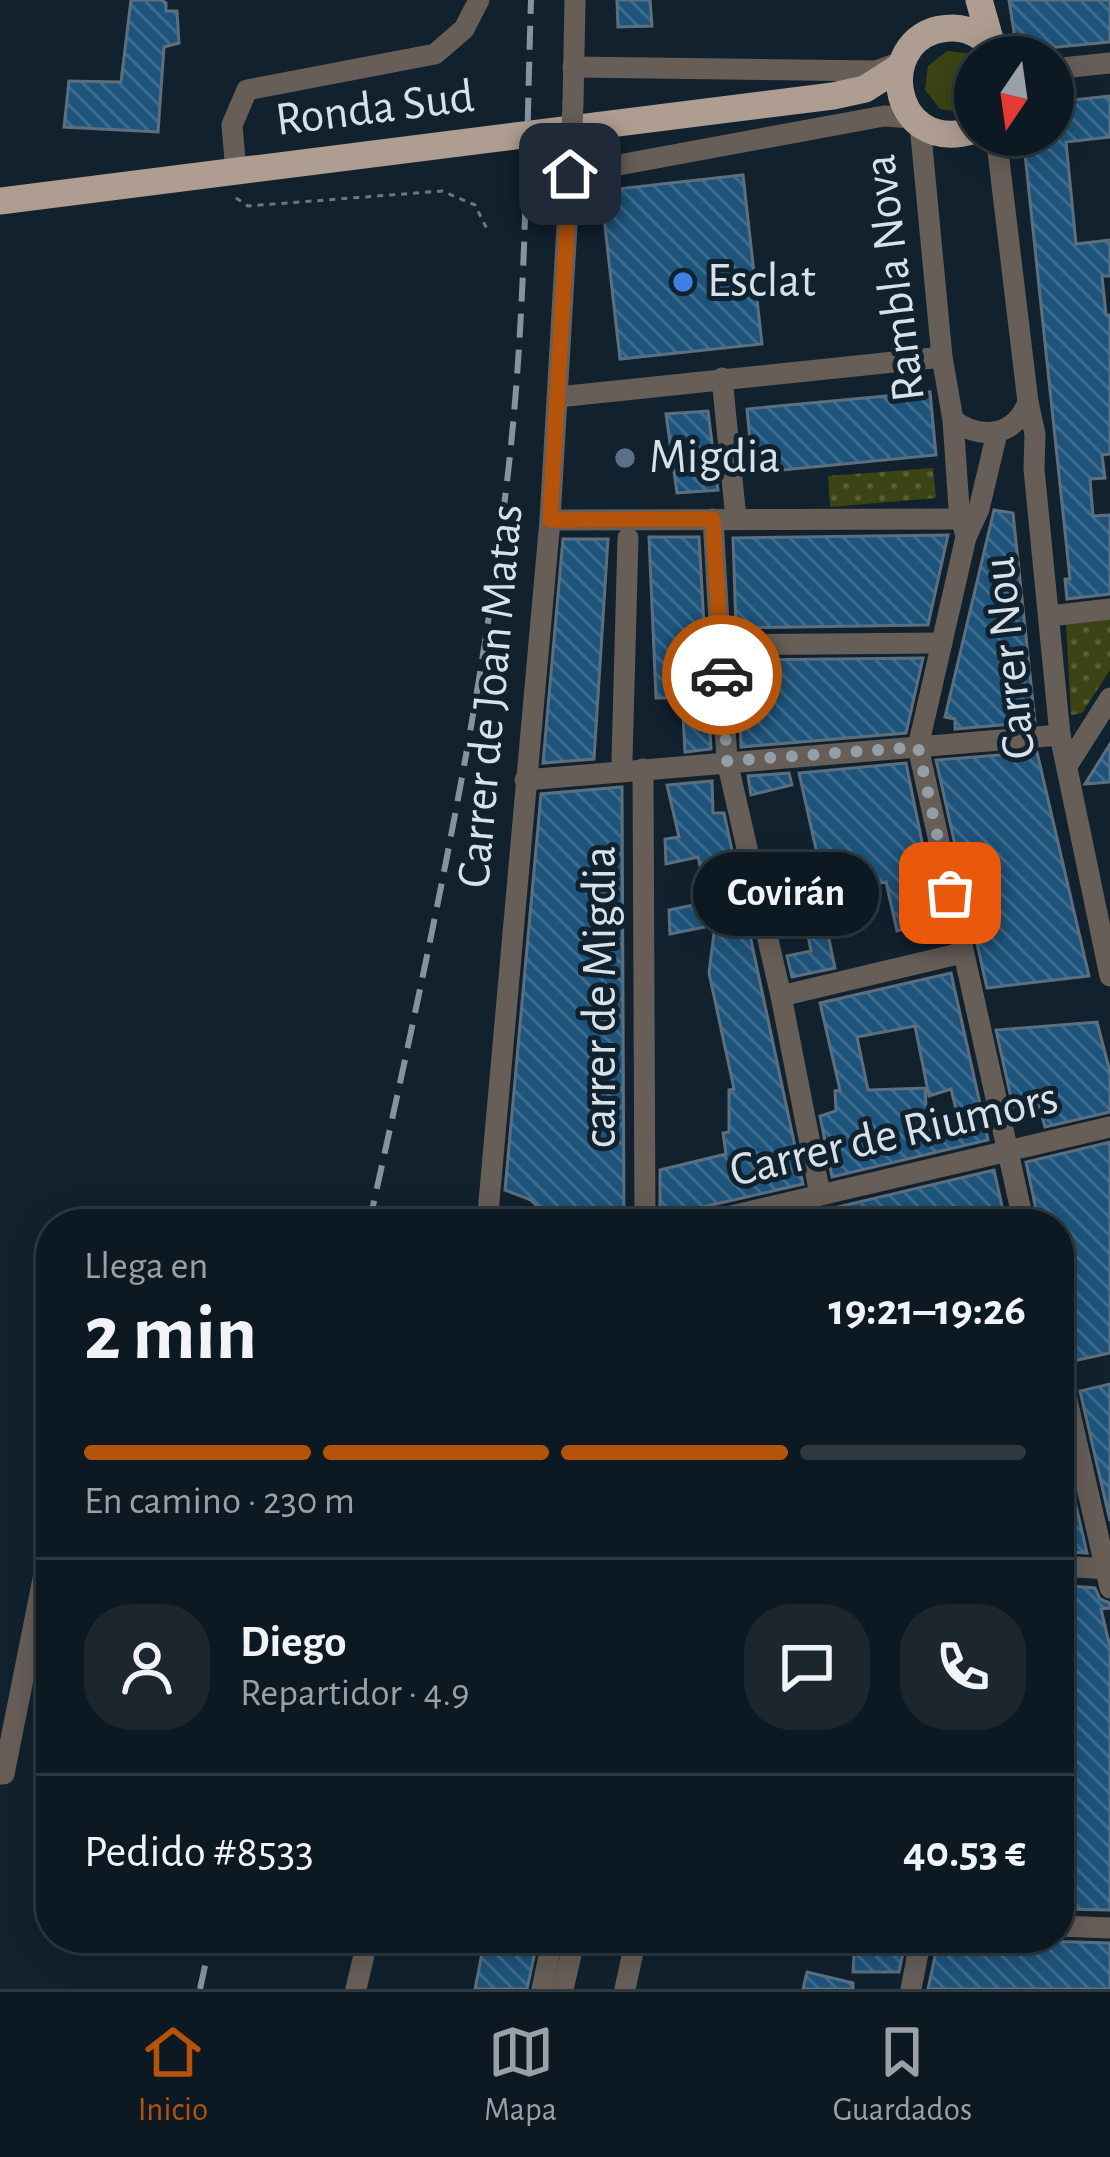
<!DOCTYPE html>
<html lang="es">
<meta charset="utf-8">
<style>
:root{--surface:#0d1922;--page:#1b262f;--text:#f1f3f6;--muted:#9aa0a5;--line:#2d3840;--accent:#b45309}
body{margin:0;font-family:"Alegreya Sans",sans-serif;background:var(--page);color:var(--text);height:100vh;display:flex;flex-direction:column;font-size:45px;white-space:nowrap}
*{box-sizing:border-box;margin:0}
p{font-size:39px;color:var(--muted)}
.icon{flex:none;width:66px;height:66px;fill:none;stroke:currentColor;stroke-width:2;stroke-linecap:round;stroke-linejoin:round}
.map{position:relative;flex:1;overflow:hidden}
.details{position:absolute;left:36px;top:1209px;width:1038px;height:744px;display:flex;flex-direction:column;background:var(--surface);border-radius:48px;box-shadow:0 6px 30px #0003,0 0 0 3px var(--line)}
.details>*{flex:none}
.needle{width:78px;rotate:193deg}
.tools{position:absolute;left:954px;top:36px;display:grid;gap:24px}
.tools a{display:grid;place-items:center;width:120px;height:120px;border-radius:50%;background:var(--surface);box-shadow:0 6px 30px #0003,0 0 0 3px var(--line);font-size:60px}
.pin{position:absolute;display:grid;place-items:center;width:102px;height:102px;color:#fff;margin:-51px;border-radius:24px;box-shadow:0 6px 18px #0006}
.courier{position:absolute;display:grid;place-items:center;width:120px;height:120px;margin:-60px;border:9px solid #b45309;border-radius:50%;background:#fff;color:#222;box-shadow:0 3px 15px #0007}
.bubble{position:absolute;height:84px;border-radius:42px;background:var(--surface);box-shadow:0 6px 30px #0003,0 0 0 3px var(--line);font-size:39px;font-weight:600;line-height:84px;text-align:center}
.summary em{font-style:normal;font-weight:600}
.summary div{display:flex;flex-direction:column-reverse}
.summary{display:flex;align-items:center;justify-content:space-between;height:204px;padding:0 48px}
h1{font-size:78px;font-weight:600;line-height:90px}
.bar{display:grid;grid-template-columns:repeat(4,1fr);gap:18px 12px;align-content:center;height:144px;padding:0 48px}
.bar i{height:15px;border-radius:9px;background:var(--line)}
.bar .selected{background:var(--accent)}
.bar p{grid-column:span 4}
.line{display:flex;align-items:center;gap:30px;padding:0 48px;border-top:3px solid var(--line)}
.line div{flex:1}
.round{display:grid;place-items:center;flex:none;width:126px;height:126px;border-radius:48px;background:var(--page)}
.tab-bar{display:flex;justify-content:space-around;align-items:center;height:168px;border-top:3px solid var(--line);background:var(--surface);font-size:33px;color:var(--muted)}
.tab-bar a{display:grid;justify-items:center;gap:6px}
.tab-bar .selected{color:var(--accent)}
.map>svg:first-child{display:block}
.green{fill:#3c4415}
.park{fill:url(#park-dots)}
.building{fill:url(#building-back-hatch);stroke:#5d6f7f;stroke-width:3;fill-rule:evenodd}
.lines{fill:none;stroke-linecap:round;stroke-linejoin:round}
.path{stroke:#6b7883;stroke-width:3;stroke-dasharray:6 6;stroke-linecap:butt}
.minor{stroke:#675e58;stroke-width:21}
.major{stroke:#af9d91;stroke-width:27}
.rail{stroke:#86929d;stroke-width:6;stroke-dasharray:24 12;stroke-linecap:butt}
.minor-bridge{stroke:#675e58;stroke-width:21}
.done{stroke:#929ea8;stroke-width:12;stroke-dasharray:0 21.6}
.route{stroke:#b45309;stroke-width:15}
.shop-dot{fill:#3f7fe0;stroke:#11212e;stroke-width:4.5}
.service-dot{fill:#5c6f8a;stroke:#11212e;stroke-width:4.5}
.labels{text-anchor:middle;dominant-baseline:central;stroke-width:10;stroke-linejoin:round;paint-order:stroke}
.street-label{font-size:48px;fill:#d7e1ea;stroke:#11212e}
.poi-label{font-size:48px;fill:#d7e1ea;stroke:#11212e;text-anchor:start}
</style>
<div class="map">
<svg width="1110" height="1989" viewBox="0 0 1110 1989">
<defs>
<pattern id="park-dots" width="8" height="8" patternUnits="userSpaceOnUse" patternTransform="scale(3)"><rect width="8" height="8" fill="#3c4415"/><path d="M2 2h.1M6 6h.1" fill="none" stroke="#575f37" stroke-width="1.8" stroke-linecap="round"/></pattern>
<pattern id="building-back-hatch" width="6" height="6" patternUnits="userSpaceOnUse" patternTransform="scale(3)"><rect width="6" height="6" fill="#1e547c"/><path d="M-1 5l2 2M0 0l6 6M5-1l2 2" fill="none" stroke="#3e6c8f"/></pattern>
</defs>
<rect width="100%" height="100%" fill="#11212e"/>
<polygon class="green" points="947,51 966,53 975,58 975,105 959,112 940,109 925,90 928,66"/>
<g class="park">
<polygon points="933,468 936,498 830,507 828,476"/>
<polygon points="1110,618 1110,670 1082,713 1071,715 1066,623"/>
</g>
<g class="building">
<polygon points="131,0 162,0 166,3 166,11 177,11 179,43 164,47 158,132 64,127 69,81 121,82"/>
<polygon points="617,0 650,0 652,26 618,27"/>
<polygon points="1009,0 1110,0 1110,42 1017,51"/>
<polygon points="1110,96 1110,137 1066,142 1076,244 1110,240 1110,276 1102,276 1106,315 1110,315 1110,454 1102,455 1105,478 1090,479 1093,516 1110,515 1110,594 1067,599 1065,579 1070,579 1023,135 1053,135 1053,102"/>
<polygon points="743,175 762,344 620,359 604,218 588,220 590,192"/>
<polygon points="930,392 936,455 753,473 747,409"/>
<polygon points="708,411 718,490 677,493 666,414"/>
<polygon points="994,510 1013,513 1035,722 955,729 955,719 945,717"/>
<polygon points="948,535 928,625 736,628 733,538"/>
<polygon points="649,537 699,537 711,749 685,752 682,698 656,698"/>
<polygon points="563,539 608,539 594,759 543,763"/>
<polygon points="923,658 906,733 741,747 738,660"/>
<polygon points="1110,744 1110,782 1086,784 1085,784"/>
<polygon points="1037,752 1089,976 987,988 936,760"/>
<polygon points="906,763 938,921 897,931 886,882 826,894 799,773"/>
<polygon points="789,773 792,785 751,795 748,776"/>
<polygon points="712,781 713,813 724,813 803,1184 694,1209 685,1216 660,1222 660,1170 726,1154 723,1133 729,1132 729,1090 734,1089 709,973 715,925 670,934 669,910 708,902 698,857 666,864 665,839 679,837 667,785"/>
<polygon points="622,787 624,1224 554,1224 531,1200 505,1190 541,794"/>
<polygon points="825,920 835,968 792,977 787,956 811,951 806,925"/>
<path d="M951,973L988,1140L832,1177L820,1116L836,1111L835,1091L840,1090L820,1003ZM915,1026L929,1096L951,1089L959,1122L927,1123L925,1088L868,1090L857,1037Z"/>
<polygon points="1097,1022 1110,1072 1110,1112 1045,1127 1038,1102 1013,1107 996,1030"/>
<polygon points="1110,1142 1110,1353 1073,1361 1065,1351 1059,1325 1059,1224 1039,1224 1026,1162"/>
<polygon points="994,1170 1006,1224 958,1224 955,1207 892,1220 893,1224 837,1224 833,1208"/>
<polygon points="1110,1384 1110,1521 1080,1391"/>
<polygon points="1059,1432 1087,1553 1059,1551"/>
<polygon points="1059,1585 1095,1588 1100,1599 1110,1603 1110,1608 1101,1609 1110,1647 1110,1910 1059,1909 1059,1812 1076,1810 1059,1707"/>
<polygon points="485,1938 538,1938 527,1989 475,1989"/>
<polygon points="855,1938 906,1938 899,1972 853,1972"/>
<polygon points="939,1938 1110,1943 1110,1989 928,1989"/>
<polygon points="807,1972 853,1983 853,1989 803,1989"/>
</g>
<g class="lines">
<polyline class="path" points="236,198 248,206 442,191 475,205 488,231"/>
<g class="minor">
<polyline points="573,67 876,71 895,64"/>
<polyline points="1053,69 1110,63"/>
<polyline points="573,103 575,0"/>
<polyline points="920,125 942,357 953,420 959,508 966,537"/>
<polyline points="236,172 232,125 247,90 435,54 464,29 479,0"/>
<polyline points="722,378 736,519"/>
<polyline points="558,397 942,357"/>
<polyline points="1028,402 1035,434 1034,469 1060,735 1110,976"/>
<path d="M953,420C982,441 1015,436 1028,402L996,135"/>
<polyline points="997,433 979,509 966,537 918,747 1024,1224"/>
<polyline points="713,519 727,761 781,996 820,1194"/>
<polyline points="550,520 963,519"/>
<polyline points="1050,616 1110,609"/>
<polyline points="720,645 942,643"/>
<polyline points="622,759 628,538"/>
<polyline points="1067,766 1110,698"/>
<polyline points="643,769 645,1224"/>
<polyline points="525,780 1060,735"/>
<polyline points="781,996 962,953"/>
<polyline points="487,1224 550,520 570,174 884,116 913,118"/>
<polyline points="697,1224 1110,1127"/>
<polyline points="1059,1365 1110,1588"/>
<polyline points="1059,1566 1110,1569"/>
<polyline points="0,1774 4,1774 51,1539"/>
<polyline points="1059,1926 1110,1928"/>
<polyline points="356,1989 368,1938"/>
<polyline points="542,1989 553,1938"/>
<polyline points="563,1989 575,1938"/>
<polyline points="625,1989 636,1938"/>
<polyline points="911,1989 921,1938"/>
</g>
<g class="major">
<polyline points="979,0 992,46"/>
<path d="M975,130C886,159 872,28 953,28C974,28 988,41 1000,57"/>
<polyline points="0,201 833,96 865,89 901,66"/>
</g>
<g class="rail">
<path d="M369,1224C424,975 479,726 508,473C526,316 526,157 531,0"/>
<polyline points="200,1989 211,1938"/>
</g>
<polyline class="minor-bridge" points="570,174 573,103"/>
</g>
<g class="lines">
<polyline class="done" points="722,675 727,761 918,747 950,893"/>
<polyline class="route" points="570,174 550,520 713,519 722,675"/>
</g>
<circle class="shop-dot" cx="683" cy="282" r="12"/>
<circle class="service-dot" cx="625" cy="458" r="12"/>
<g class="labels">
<g class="street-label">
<text transform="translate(375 109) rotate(-7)">Ronda Sud</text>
<text transform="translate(895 278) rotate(-97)">Rambla Nova</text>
<text transform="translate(1010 658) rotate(-96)">Carrer Nou</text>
<text transform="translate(491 696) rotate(-85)">Carrer de Joan Matas</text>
<text transform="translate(601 997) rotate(-90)">carrer de Migdia</text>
<text transform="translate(894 1135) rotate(-13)">Carrer de Riumors</text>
</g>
<g class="poi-label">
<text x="707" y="282">Esclat</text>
<text x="649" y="458">Migdia</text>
</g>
</g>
</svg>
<div class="tools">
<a><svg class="needle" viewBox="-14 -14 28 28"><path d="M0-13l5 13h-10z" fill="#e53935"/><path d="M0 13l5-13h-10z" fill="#9aa0a5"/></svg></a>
</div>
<div class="pin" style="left:950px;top:893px;background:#ea580c"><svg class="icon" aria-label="bag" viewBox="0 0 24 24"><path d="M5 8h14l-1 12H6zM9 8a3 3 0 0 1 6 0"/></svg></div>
<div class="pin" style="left:570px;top:174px;background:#1f2937"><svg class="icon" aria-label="home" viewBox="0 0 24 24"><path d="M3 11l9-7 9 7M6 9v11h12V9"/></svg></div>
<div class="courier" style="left:722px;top:675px"><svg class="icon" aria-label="car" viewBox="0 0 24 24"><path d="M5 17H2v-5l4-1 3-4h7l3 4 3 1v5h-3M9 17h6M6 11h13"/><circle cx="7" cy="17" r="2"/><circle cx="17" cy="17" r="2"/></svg></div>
<div class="bubble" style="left:693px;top:852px;width:186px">Covirán</div>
<section class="details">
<div class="summary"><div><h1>2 min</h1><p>Llega en</p></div><em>19:21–19:26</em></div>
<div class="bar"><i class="selected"></i><i class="selected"></i><i class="selected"></i><i></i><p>En camino · 230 m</p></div>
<div class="line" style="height:216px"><a class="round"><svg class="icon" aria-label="person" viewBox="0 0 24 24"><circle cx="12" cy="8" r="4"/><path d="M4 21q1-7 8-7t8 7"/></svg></a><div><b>Diego</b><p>Repartidor · 4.9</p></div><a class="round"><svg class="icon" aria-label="chat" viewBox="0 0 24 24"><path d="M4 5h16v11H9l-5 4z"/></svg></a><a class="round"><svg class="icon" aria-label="phone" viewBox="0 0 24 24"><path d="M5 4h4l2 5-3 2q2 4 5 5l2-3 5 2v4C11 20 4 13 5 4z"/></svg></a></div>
<div class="line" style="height:156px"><div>Pedido #8533</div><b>40.53 €</b></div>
</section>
</div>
<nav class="tab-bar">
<a class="selected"><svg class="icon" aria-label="home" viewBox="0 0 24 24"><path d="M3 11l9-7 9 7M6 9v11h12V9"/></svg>Inicio</a>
<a><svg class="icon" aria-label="map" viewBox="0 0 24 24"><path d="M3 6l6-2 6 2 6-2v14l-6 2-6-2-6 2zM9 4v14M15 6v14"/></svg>Mapa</a>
<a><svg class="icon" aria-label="saved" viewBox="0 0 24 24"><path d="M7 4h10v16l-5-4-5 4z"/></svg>Guardados</a>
</nav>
